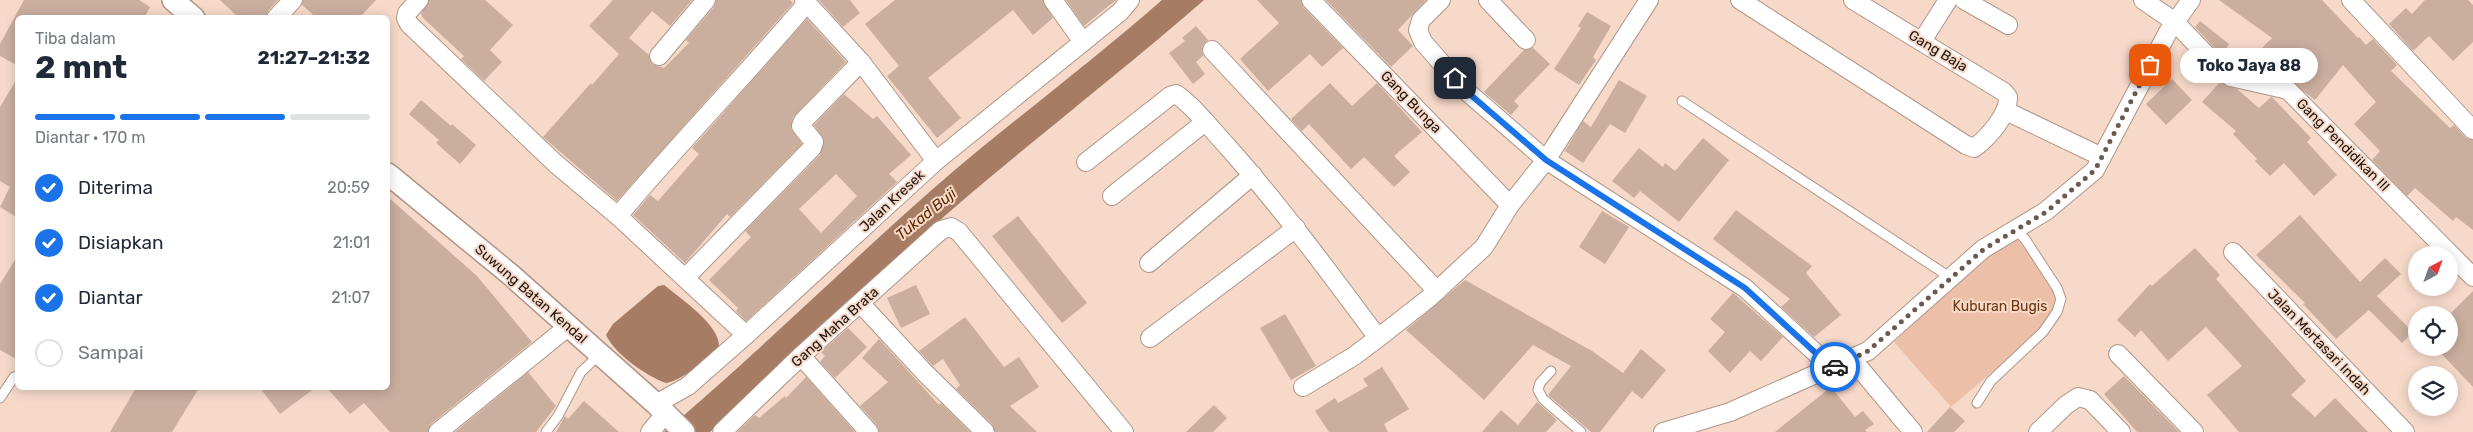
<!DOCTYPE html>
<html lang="id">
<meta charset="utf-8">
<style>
:root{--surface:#fff;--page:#f2f2f3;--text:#1f2937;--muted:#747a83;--line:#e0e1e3;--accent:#1a73e8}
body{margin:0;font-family:Rubik,sans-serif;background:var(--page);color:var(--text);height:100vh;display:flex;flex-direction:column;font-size:19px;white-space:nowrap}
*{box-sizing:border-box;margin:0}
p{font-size:16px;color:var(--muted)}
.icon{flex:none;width:28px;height:28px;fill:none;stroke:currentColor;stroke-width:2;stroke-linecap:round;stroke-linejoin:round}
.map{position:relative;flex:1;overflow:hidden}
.panel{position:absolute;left:15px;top:15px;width:375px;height:375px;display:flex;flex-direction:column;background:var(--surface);border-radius:8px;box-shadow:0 2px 12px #0003}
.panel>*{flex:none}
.needle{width:32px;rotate:41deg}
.fabs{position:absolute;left:2408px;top:246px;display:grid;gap:10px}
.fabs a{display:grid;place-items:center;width:50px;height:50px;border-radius:50%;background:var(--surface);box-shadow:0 2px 12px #0003;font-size:25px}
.pin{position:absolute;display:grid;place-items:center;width:42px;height:42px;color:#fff;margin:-21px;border-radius:10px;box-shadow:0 2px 8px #0006}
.courier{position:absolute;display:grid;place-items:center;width:50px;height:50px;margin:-25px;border:4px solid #1a73e8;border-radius:50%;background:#fff;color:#222;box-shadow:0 1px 6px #0007}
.bubble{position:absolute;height:35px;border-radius:18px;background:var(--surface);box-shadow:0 2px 12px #0003;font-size:16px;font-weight:700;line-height:35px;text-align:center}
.summary em{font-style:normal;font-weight:700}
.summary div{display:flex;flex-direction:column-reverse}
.summary{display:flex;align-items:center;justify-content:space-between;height:85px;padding:0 20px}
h1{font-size:32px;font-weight:700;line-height:38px}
.bar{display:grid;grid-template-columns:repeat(4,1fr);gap:8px 5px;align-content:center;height:60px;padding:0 20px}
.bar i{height:6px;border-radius:4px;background:var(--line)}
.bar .active{background:var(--accent)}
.bar p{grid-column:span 4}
ol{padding:0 20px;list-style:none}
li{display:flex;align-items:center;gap:15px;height:55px}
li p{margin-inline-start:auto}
li .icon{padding:5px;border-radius:50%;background:var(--accent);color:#fff;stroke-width:4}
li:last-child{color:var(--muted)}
li i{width:28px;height:28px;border:2px solid var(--line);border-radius:50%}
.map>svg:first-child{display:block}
.green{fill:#ecc0a8}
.water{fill:#a77c64}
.building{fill:#caae9e;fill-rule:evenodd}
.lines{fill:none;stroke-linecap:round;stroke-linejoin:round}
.service-casing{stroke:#b09586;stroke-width:11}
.minor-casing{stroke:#b09586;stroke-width:20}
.tertiary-casing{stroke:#b09586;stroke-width:24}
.service{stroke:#fff;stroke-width:9}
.minor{stroke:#fff;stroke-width:18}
.tertiary{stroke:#fff;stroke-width:21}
.done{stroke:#6a594f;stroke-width:5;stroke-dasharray:0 9}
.route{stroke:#1a73e8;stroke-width:6}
.labels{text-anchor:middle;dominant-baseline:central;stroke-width:4;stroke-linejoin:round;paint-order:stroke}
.street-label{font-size:14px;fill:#1e140e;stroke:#f6d9c9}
.park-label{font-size:14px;fill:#6e350e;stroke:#f6d9c9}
.water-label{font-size:15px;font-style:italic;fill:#602900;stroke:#f6d9c9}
</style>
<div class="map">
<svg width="2473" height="432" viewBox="0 0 2473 432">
<rect width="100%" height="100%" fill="#f6d9c9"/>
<polygon class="green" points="2016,237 2058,293 2050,323 1951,407 1894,342 1982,259"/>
<g class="water">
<path d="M1162,0H1204C1127,67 1047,129 969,195C880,271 797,354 710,432H664C757,354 843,268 934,188C1009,123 1088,65 1162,0Z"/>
<path d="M664,285C680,298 720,325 719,346C704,359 685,380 666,383C646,376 615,354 606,335L613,324L658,286Z"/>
</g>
<g class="building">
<polygon points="24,0 139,0 150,7 144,18 18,18 18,66 0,56 0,44"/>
<polygon points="220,0 278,0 268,11 266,18 239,18"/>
<polygon points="303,0 376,0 359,18 317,18 302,5"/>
<polygon points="429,0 485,0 513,25 490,50 502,62 484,81 461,59 464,56 423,18 421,14"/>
<polygon points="613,0 692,0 670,26 652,11 629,38 649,55 652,64 664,68 689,43 686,40 714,7 716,0 790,0 793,3 617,201 543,137 591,83 592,85 619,54 589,26"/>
<polygon points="819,0 850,0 860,13 843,27"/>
<polygon points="895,0 1043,0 1053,18 1033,35 1013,10 928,78 961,118 937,138 887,76 899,66 865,24"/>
<polygon points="1066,0 1116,0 1084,26"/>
<polygon points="1257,0 1301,0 1303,7 1343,48 1322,67 1310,54 1268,91 1240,59 1279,23"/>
<polygon points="1326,0 1426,0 1398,30 1413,46 1391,67"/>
<polygon points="2219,0 2322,0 2358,38 2359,37 2366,45 2373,39 2397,65 2391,71 2450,128 2454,125 2466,138 2473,140 2473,230 2456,217 2453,221 2415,188 2407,196 2372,160 2380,151 2354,124 2376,102 2343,65 2315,100 2256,54 2272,38"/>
<polygon points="2425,0 2468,0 2473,5 2473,42 2453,61 2429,36 2413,51 2389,24 2406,8 2412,14"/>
<polygon points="1587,12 1611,26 1593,57 1596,60 1579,85 1554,69 1581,28 1578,26"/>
<polygon points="807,19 846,62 793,117 791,128 802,144 730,217 727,214 685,263 633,215 650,195 658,201 699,154 692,148"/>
<polygon points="2200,21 2229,44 2222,56 2195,27"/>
<polygon points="1196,26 1208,40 1202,46 1203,56 1196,62 1205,74 1193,84 1169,53 1185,41 1182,38"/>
<polygon points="1533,48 1550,64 1514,101 1519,106 1511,115 1484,92 1524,50"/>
<polygon points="18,77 18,218 0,207 10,187 0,181 0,107"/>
<polygon points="2172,79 2192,100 2166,125 2146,104"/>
<polygon points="1619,80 1647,96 1625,133 1610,124 1583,163 1565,151 1583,121 1591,127"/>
<polygon points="2220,82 2237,89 2259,108 2271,97 2273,98 2311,138 2307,142 2337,175 2314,196 2284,163 2270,176 2255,161 2257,159 2233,134 2236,131 2202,102"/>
<polygon points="1330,83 1352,106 1377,83 1422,132 1394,156 1410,172 1394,187 1364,157 1351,169 1309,124 1302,131 1291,119"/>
<path d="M844,94L873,119L877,116L911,155L889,174L897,182L746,321L736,311L738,308L709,280L751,237L745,231L820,155L824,140L814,125ZM836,174L857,196L821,233L799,209Z"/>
<polygon points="421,100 451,126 452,124 476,145 460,164 436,143 439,140 409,114"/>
<polygon points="1703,138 1729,160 1679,222 1640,191 1634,198 1612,181 1639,148 1663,167 1665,163 1675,171"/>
<polygon points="388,197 477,276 532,342 431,424 428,432 390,432 364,403 350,414 327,388 388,388"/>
<polygon points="1736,210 1812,266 1806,273 1841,315 1814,337 1781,307 1790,299 1713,239"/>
<polygon points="1602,211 1629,227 1605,264 1579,247"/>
<polygon points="2300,215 2360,282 2385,258 2401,274 2377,296 2413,332 2402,343 2369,310 2336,339 2303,304 2305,303 2256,255"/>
<polygon points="1018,216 1087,303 1062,323 992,236"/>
<polygon points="2195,248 2220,275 2216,279 2306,381 2291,395 2315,417 2335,398 2368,432 2239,432 2207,395 2242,366 2206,327 2168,361 2141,330 2135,337 2117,320 2150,284 2152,286"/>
<polygon points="18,255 18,360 0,350 0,284"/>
<polygon points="1465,280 1592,351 1623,373 1641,349 1666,370 1642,399 1632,391 1600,432 1591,432 1548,395 1571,366 1533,345 1484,400 1406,330"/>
<polygon points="916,285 930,314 901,328 887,298"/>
<polygon points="2473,291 2473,387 2436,348 2449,348 2449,315"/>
<polygon points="1733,293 1783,337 1761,361 1750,351 1730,373 1708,351 1725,332 1710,319"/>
<polygon points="1285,314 1316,366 1291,380 1260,328"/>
<polygon points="965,317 1004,367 1019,357 1039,387 1010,406 1037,432 995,432 992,424 956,389 960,385 943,359 933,366 919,351"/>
<polygon points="848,328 867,347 835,378 820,362 825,356 821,352"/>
<polygon points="879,339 939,405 941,403 970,432 879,432 877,425 860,406 888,382 862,358"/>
<polygon points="1382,367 1409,409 1384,424 1388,432 1329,432 1315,411 1335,398 1338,403 1368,386 1363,379"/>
<polygon points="528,372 556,406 536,432 455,432"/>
<polygon points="2124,376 2179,432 2137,432 2104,394"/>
<polygon points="806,377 855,432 737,432 755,415 759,418 785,396 786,398"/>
<polygon points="1831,387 1855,417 1863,411 1874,424 1865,430 1867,432 1775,432"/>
<polygon points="136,388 199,388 172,432 110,432"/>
<polygon points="260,388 315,388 280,414"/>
<polygon points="584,401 619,432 556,432 565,416 568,419"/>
<polygon points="1537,402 1557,420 1546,432 1482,432 1501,410 1518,425"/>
<polygon points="1214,405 1227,418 1213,432 1186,432"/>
<polygon points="1950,407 1965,421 1954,432 1927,432"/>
</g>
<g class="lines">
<defs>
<g id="service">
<polyline points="1682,101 1951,278"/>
<polyline points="1551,371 1540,383 1538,390 1543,399 1581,432"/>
<polyline points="0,398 14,377"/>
<polyline points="1977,403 1991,381 2043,332 2057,312 2061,299 2057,288 2025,239 2017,231"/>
<polyline points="546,432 558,416 581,372 600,354"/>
</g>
<g id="minor">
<polyline points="419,0 407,13 406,18 409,24 556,164 618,216 746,335"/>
<polyline points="804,0 861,62 936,161"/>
<polyline points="1053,0 1083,42"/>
<polyline points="1311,0 1510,205"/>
<polyline points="1441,0 1421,20 1418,30 1423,42 1465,90 1546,160 1745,288 1832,368"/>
<polyline points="1488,0 1526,40"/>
<path d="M1740,0L1966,145L1974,148C1988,138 2009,114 2008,97L2004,92L1853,0"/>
<polyline points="1964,0 2008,25"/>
<polyline points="2143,0 2175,22 2214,63 2231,77 2288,90 2473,277"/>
<polyline points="2351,0 2473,130"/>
<polyline points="276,18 293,0"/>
<polyline points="1922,41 1948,0"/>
<polyline points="1212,50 1437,291"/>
<polyline points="659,56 706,0"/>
<polyline points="2006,111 2102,157"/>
<path d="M1086,162L1170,96L1176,94C1195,107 1211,129 1227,146C1281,207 1329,272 1378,338"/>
<polyline points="1112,196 1205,122"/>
<path d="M618,216C679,143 746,75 807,3"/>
<polyline points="2233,252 2405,432"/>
<polyline points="1149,263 1253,175"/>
<polyline points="686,277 812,148 814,142 801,126 803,121 861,62"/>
<polyline points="861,304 925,373 985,432"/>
<polyline points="1150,338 1296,228"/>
<polyline points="2118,354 2194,432"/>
<polyline points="801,356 869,432"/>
<polyline points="1852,359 1913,432"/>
<polyline points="1303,387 1354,356 1378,338 1429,298 1484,247 1510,205 1546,160 1649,0"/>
<polyline points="656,404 688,386 746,335 936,161 1083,42 1120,12 1130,0"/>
<polyline points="438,432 569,326"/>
<polyline points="650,432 666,413"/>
<polyline points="722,432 801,356 941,230 951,227 959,232 1124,432"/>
<polyline points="1663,432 1730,412 1868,351 1983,249 2046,211 2095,170 2168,32 2191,0"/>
<polyline points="2038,432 2066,405 2078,397 2090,400 2121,432"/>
</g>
<g id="tertiary">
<polyline points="173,0 194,18"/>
<polyline points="388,174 511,275 656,404 684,432"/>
</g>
</defs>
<use href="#service" class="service-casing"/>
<use href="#minor" class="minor-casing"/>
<use href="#tertiary" class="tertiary-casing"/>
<use href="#service" class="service"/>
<use href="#minor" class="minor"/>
<use href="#tertiary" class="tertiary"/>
</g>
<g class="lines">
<polyline class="done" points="1835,367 1868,351 1984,249 2046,212 2095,170 2150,65"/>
<polyline class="route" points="1455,78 1465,90 1546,160 1745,288 1832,368 1835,367"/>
</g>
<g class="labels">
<g class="street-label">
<text transform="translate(1938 51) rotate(31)">Gang Baja</text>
<text transform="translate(1411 102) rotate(46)">Gang Bunga</text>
<text transform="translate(2343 145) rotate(45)">Gang Pendidikan III</text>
<text transform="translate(892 201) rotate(-43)">Jalan Kresek</text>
<text transform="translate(531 294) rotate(41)">Suwung Batan Kendal</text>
<text transform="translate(835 327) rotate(-42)">Gang Maha Brata</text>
<text transform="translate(2319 342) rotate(46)">Jalan Mertasari Indah</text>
</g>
<g class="park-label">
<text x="2000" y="306">Kuburan Bugis</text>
</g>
<g class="water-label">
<text transform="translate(926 214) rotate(-39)">Tukad Buji</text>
</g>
</g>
</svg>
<div class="fabs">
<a><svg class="needle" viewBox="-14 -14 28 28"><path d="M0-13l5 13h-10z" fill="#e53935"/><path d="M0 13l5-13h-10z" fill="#747a83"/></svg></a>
<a><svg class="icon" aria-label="locate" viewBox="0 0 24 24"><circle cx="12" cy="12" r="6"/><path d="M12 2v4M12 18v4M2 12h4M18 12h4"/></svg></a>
<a><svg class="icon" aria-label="layers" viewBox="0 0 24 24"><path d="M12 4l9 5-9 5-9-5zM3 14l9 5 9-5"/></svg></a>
</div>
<div class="pin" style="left:2150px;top:65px;background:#ea580c"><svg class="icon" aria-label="bag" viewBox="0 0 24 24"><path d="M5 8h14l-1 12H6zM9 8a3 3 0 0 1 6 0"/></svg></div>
<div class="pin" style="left:1455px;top:78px;background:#1f2937"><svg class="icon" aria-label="home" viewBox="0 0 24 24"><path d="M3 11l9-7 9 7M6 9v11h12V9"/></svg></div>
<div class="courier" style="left:1835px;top:367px"><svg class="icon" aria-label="car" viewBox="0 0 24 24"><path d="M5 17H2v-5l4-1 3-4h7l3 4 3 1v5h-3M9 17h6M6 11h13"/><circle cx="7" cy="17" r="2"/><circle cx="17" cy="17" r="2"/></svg></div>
<div class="bubble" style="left:2180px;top:48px;width:138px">Toko Jaya 88</div>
<section class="panel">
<div class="summary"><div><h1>2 mnt</h1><p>Tiba dalam</p></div><em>21:27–21:32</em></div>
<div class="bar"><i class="active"></i><i class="active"></i><i class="active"></i><i></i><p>Diantar · 170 m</p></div>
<ol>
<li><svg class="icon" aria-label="check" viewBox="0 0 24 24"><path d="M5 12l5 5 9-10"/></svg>Diterima<p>20:59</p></li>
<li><svg class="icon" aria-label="check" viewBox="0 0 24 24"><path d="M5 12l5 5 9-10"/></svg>Disiapkan<p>21:01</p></li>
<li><svg class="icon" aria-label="check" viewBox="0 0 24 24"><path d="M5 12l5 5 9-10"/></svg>Diantar<p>21:07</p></li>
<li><i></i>Sampai</li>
</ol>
</section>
</div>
